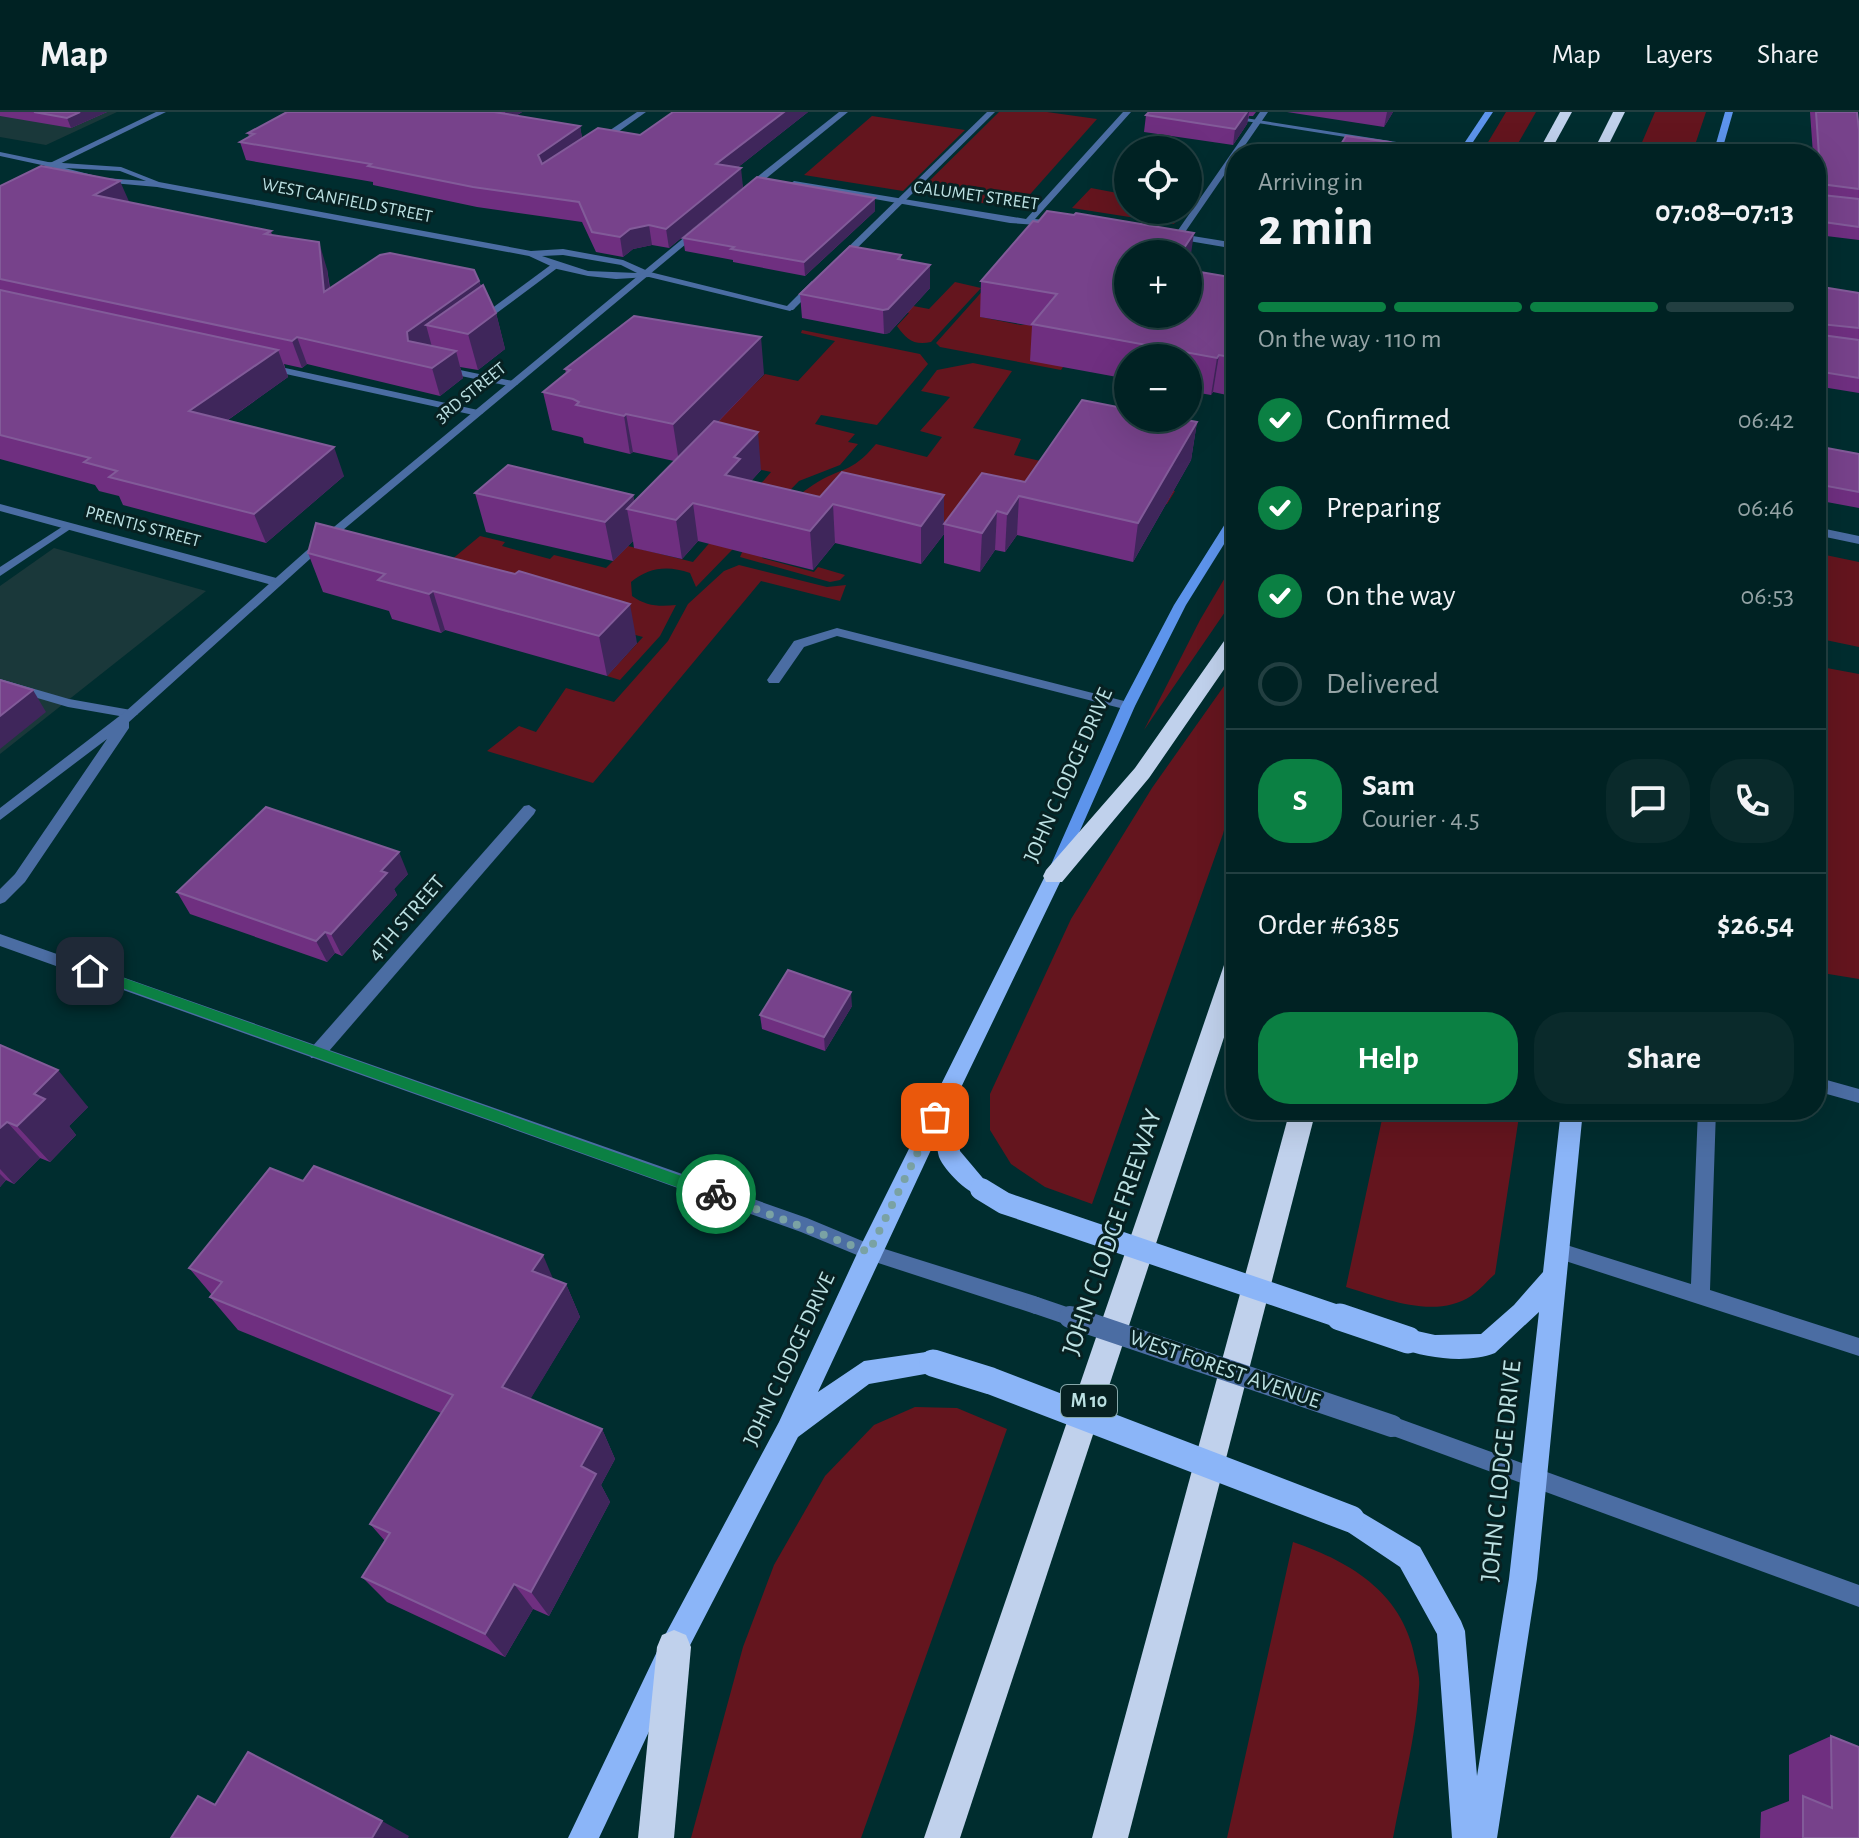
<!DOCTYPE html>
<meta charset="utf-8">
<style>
:root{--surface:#002223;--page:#0a2a2b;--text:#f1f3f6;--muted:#95a4a6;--line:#223f41;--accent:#0b8043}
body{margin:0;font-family:"Alegreya Sans",sans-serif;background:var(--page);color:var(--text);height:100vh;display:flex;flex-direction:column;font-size:30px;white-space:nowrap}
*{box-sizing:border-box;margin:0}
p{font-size:26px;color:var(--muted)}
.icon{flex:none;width:44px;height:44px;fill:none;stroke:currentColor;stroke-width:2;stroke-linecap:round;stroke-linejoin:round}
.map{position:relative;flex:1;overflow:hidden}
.panel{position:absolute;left:1226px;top:32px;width:600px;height:976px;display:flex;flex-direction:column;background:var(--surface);border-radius:32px;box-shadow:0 8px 32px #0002,0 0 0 2px var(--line)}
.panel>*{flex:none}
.fabs{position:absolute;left:1114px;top:24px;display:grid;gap:16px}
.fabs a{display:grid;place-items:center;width:88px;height:88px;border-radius:50%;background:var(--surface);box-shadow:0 8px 32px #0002,0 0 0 2px var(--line);font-size:40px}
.pin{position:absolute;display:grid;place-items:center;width:68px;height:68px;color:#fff;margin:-34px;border-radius:16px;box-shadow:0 4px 12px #0006}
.courier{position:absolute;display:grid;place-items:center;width:80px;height:80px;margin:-40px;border:6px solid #0b8043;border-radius:50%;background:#fff;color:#222;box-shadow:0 2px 10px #0007}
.summary em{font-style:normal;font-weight:600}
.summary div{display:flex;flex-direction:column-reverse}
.summary{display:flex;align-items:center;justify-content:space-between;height:136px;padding:0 32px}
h1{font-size:52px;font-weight:600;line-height:60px}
.bar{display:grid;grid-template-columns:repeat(4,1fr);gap:12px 8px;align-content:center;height:96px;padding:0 32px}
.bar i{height:10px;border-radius:6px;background:var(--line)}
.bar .selected{background:var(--accent)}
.bar p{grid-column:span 4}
.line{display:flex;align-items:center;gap:20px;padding:0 32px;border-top:2px solid var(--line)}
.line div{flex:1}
.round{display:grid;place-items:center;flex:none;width:84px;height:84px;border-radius:32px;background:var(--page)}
ol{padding:0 32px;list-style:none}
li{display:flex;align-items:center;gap:24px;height:88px}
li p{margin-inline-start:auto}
li .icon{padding:8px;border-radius:50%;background:var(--accent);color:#fff;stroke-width:4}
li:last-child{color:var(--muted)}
li i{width:44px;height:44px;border:4px solid var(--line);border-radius:50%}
.button{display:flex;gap:16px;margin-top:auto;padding:16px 32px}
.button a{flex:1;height:92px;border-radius:32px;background:var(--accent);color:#fff;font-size:32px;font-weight:600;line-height:92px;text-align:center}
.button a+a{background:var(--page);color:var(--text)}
header{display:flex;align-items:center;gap:48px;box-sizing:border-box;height:112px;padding:0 40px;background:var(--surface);border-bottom:2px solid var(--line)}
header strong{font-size:38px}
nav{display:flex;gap:44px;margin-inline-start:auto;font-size:28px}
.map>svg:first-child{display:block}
.built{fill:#1a383a}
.green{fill:#64151e}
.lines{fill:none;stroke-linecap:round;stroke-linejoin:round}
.service{fill:#4b6da3;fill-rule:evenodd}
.minor{fill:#4b6da3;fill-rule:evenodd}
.tertiary{fill:#4b6da3;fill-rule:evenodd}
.secondary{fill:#5d94ec;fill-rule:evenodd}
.primary{fill:#8bb5f8;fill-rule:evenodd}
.motorway{fill:#c0d1ec;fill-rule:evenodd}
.tertiary-bridge-far1{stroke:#4b6da3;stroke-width:17}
.tertiary-bridge{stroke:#4b6da3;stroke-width:22}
.primary-bridge-far1{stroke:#8bb5f8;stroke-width:22}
.primary-bridge{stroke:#8bb5f8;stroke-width:27}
.wall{fill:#6f2f80}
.shaded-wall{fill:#3f265b}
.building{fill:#77428b;stroke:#825b99;stroke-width:2}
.route{fill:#0b8043}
.done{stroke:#7aa2a4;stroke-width:8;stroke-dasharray:0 14.4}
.labels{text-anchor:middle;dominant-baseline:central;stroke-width:6;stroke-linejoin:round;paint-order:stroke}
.far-street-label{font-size:18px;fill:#bce1e3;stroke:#072122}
.shield{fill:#072122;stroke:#86a7a9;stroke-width:2}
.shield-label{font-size:20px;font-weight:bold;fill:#bce1e3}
.street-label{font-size:22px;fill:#bce1e3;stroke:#072122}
.near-street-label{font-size:26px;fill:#bce1e3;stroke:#072122}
</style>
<header>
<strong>Map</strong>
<nav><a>Map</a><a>Layers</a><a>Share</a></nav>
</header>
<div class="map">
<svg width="1859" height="1726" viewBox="0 0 1859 1726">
<rect width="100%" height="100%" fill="#002d2f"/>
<g class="built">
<polygon points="0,0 117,0 46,33 0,25"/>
<polygon points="54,436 206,479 0,642 0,474"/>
</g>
<g class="green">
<polygon points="999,0 1047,0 1097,7 1017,97 918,80"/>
<polygon points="1506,0 1536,0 1512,42 1481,42"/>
<polygon points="1655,0 1706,0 1692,42 1637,42"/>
<polygon points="872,4 965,18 903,79 804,63"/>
<polygon points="1091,76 1128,83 1128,98 1184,98 1174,112 1072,96"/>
<polygon points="995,165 981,205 1021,213 1128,202 1188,246 1079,232 1061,258 940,235 936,231"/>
<path d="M955,170L981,176L931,230C914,234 906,227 897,214L909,201L831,185L882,188L929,197Z"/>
<path d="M802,218L920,242L928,252L877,313L821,303L815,312L855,322L848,330L858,332L840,353L799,369L696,475L690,461C668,453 649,455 631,470L632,484C646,494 659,495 676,493L660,524L620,568L607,564L643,525L427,468L480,424L505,430L502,434L550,447L554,443L606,456L628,434L693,450L771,360L708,346L664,312L742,284L765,262L798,269L835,229L801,221Z"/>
<path d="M973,251L1012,259L973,316L1021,327L1014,343L1175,379L1167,392L959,423L899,407L788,414L762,446L814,460L818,455L845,463L840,468L830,470L740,445L743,438C765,416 787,390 813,373C842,354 850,363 876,332L927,345L942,325L920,319L950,285L921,279L937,258Z"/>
<polygon points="1816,441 1859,450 1859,535 1816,526"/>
<polygon points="1236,447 1236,484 1144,618 1200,508"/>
<polygon points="739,453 827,475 846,473 840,489 761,469 593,671 487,639 519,614 536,620 566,576 614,590 668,529 688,492 724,459"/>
<polygon points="1816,554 1859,562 1859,867 1816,860"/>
<polygon points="1236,557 1236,669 1223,722 1092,1092 1045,1075 1011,1052 990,1018 990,982 1071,807 1152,676"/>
<path d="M1384,998H1520L1495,1162C1487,1169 1480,1178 1471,1184C1435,1208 1383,1186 1346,1175Z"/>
<polygon points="915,1295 957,1296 1007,1317 861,1726 691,1726 743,1535 774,1453 825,1364 874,1313"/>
<path d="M1293,1430C1354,1451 1405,1483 1416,1551C1418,1559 1420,1567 1419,1575C1416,1625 1402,1677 1393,1726H1227Z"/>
</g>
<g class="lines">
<g class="service">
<polygon points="637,0 646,0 600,33 594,33 594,29"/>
<polygon points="987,0 995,0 841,152 835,152 835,148"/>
<polygon points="1260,0 1268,0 1239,42 1236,42 1236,46 1181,126 1175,126 1174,124"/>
<polygon points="552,152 560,154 482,212 476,212 476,208"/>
<polygon points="812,169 820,171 793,198 787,198 787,194"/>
<polygon points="267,252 478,298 483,301 478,304 263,257 263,253"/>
<polygon points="441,254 513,269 518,272 513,275 437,259 436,257"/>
<polygon points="68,411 74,414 72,416 0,464 0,455"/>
<polygon points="837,516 1128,590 1135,594 1128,598 837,524 804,535 779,571 769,571 767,568 794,529"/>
<polygon points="0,567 69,587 131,598 138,602 131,606 68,595 0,575"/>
<polygon points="1816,965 1859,977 1859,991 1816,979"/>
<polygon points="1698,998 1716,998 1710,1178 1859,1226 1859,1244 1550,1144 1548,1138 1550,1132 1557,1130 1691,1172"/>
</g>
<g class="minor">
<polygon points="1123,0 1131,0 1035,107 1054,109 1055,111 1051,114 1010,111 790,72 794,69 1026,107"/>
<polygon points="1188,0 1207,0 1466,41 1453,42"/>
<path d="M0,40L48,50L121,55L159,70L531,139L563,137L623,148L650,160L795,196L790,199L649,165L616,167L588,164L557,157L529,144L157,75L90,69L51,55L0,44ZM65,56L120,59L146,69L104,66ZM563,143L621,153L637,161L588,159L542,144Z"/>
<polygon points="1174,121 1236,131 1236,137 1171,126 1170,124"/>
<polygon points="0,392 280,467 282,470 276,474 272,473 0,399"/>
<polygon points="1816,415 1859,424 1859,432 1816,423"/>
<polygon points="529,693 536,698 534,702 323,946 311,946 309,941 311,936 524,694"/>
</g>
<g class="tertiary">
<polygon points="156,0 166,0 0,81 0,75"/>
<polygon points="839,0 848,0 748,81 742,81 742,77"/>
<polygon points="697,115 704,117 331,428 129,610 129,616 25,770 5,790 0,792 0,777 15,762 107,627 0,708 0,696 126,599 323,424"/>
<polygon points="0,822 807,1106 872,1133 1035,1184 1042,1187 1045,1193 1042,1199 1035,1202 869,1148 801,1120 0,834"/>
<polygon points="1392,1304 1859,1473 1859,1495 1385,1321 1382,1314 1385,1307"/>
</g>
<g class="secondary">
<polygon points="1485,0 1493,0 1465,42 1457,42"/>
<polygon points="1725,0 1733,0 1721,42 1713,42"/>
<polygon points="1236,401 1236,413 1186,493 1135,594 1064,755 1057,760 1052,759 1050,755 1121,594 1174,493 1230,404"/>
</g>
<g class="primary">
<path d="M1054,757L1063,764L955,988L960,1039L992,1077L989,1084C974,1089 945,1060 939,1045C937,1039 937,1031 937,1025L818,1280L864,1249L933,1239L942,1243L945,1251L942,1259L869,1272L798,1325L684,1545L599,1726H568L664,1525L779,1310L861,1133L1045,764Z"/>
<path d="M1561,998H1583L1537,1467L1497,1726H1452L1437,1522L1400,1455L1342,1416L1338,1407L1342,1398L1351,1394L1420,1435L1461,1509L1465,1519L1477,1664L1509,1467L1539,1200L1495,1241C1467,1252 1426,1246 1399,1236L1396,1228L1399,1220L1408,1217L1435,1223L1481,1222L1514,1193L1543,1160Z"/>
</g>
<g class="motorway">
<polygon points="1560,0 1572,0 1549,42 1537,42"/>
<polygon points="1613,0 1625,0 1604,42 1592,42"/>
<polygon points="1236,520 1236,540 1149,666 1062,770 1046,770 1043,764 1046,758 1135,656 1229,522"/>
<polygon points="1236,844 1236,889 960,1726 924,1726 1224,853 1228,847"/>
<polygon points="1290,998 1316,998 1128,1726 1092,1726"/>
<polygon points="674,1518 686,1523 691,1535 674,1726 638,1726 657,1535 662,1523"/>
</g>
<polyline class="tertiary-bridge-far1" points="1035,1193 1076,1207"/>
<polyline class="tertiary-bridge" points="1070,1205 1392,1314"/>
<polyline class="primary-bridge-far1" points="981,1077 1004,1091 1346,1207"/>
<g class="primary-bridge">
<polyline points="1340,1205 1408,1228"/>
<polyline points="933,1251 991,1269 1351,1407"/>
</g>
</g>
<g class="wall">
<polygon points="0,0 107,0 71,16 0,4"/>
<polygon points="287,0 522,0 516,4 580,14 582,26 640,23 673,0 808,0 737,56 743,75 669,136 652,133 633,137 623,145 596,140 582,110 477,95 373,73 373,70 246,48 240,30 249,25 248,21"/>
<polygon points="1149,0 1256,0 1253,4 1249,4 1247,12 1233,33 1144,20 1146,3"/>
<polygon points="1287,0 1393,0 1384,15"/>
<polygon points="1810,0 1857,0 1859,18 1859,128 1818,123 1816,96 1821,85 1816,84 1816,42 1813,42"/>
<polygon points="0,74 129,90 271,119 272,123 327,157 330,176 479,169 481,174 496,201 505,237 478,258 460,255 463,266 440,284 307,252 302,256 284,252 288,265 228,308 344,364 266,431 123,393 119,384 99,379 95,373 0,347"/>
<polygon points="875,99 805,164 733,150 733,148 685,139 683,126"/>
<polygon points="901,143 901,147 930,176 889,221 884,222 802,206 800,182"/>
<polygon points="1189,156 1128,202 1236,166 1236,285 1213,280 1211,283 1188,279 1188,246 1128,246 1128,267 1030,249 1032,214 980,205 981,169"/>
<polygon points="1816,174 1859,181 1859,281 1816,274"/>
<polygon points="565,257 764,262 718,310 761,358 751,369 820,385 944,383 944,422 921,452 835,431 813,458 698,429 682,447 634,436 633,429 613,449 486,420 475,381 633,383 634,389 674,349 633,340 630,342 584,331 583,326 581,325 552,318 543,280 566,261"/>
<polygon points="1197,310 1191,348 1133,450 1017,423 1005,440 995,438 980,460 944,451 944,412 1025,370"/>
<polygon points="1816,334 1859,342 1859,396 1816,388"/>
<polygon points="308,441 637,531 607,564 445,518 441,521 392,507 389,499 323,480"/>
<polygon points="408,762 394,777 397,783 342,844 335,841 327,850 190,802 177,780"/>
<polygon points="852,894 825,939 762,917 760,903"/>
<polygon points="0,933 88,995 69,1014 76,1023 50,1050 40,1046 14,1072 6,1068 0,1075"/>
<polygon points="189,1156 554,1168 566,1172 580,1205 530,1287 602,1317 615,1347 601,1373 610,1390 549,1504 533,1497 505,1545 387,1490 362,1465 385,1429 370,1412 441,1301 238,1218 210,1185 212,1183"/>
<polygon points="1831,1624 1859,1726 1760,1726 1761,1700 1789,1689 1789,1643"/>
</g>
<g class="shaded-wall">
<polygon points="80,0 107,0 71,16 67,6"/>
<polygon points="505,0 522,0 507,9"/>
<polygon points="784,0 808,0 718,71 716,52"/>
<polygon points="1247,0 1249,0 1247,12 1233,33 1235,17"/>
<polygon points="1387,0 1393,0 1384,15"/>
<polygon points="580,14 583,33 541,62 538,43"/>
<polygon points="741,56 743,75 669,136 666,117"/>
<polygon points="120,69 131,94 94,83"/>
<polygon points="875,86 875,99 805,164 804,150"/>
<polygon points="649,113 652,133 633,137 623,145 620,125 630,117"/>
<polygon points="1194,121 1189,156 1188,158 1188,142 1180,142"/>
<polygon points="319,130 327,157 333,207 324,180"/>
<polygon points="930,153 930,176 889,221 884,222 883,198"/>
<polygon points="479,169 486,196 426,213 432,235 408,229 407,220"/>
<polygon points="496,201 505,237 478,258 468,222"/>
<polygon points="297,225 307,252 302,256 292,229"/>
<polygon points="761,225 764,262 679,350 673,312"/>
<polygon points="278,238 288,265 201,327 189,299"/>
<polygon points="456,239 463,266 440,284 432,256"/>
<polygon points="1219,243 1213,280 1211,283 1217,246"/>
<polygon points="626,302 633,340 630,342 624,304"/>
<polygon points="1197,310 1191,348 1133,450 1138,411"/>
<polygon points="758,320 761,358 744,377 725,363 734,345"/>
<polygon points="334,335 344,364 266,431 254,402"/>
<polygon points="633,383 636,399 627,397 633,429 613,449 605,410"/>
<polygon points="944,383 944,422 921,452 921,414"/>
<polygon points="1019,384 1017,423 1005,440 1007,402"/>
<polygon points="693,391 698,429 682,447 676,408"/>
<polygon points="833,392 835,431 813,458 810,419"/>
<polygon points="997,399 995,438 980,460 982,421"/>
<polygon points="433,479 445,518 441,521 429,482"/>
<polygon points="630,492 637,531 607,564 599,524"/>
<polygon points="33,578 46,600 0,637 0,604"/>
<polygon points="399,740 408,762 394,777 397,783 342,844 331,822 381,759"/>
<polygon points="325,820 335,841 327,850 316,829"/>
<polygon points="851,880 852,894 825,939 824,925"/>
<polygon points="58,958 88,995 69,1014 76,1023 50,1050 17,1014 34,982"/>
<polygon points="7,1010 40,1046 14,1072 0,1057 0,1016"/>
<polygon points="0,1062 6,1068 0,1075"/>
<polygon points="543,1143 557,1176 532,1159"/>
<polygon points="566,1172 580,1205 519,1306 502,1275"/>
<polygon points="602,1317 615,1347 601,1373 610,1390 549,1504 531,1480 581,1354"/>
<polygon points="514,1472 533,1497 505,1545 485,1522"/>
<polygon points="382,1709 409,1724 408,1726 372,1726"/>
</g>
<g class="building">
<polygon points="34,0 80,0 67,6"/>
<polygon points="287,0 494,0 580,14 538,43 542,52 598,16 640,23 673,0 784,0 716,52 741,56 666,117 649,113 630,117 620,125 592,120 579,90 473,75 368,54 371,52 240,30 254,22 248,21"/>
<polygon points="1149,0 1247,0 1235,17 1146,3"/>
<polygon points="1816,0 1857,0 1859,18 1859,77 1821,72"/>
<polygon points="1346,24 1390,30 1388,33 1402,35 1398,42 1335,42"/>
<polygon points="41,54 120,69 94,83 271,119 265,122 319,130 324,180 380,143 390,141 474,158 479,169 407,220 408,229 456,239 432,256 297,225 292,229 0,167 0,74"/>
<polygon points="757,65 875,86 804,150 731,137 734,135 683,126"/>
<polygon points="1822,83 1859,87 1859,115 1824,110"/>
<polygon points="1047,99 1074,103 1076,101 1194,121 1180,142 1128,142 1128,202 1188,202 1188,158 1236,166 1236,246 1219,243 1217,246 1032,212 1057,182 981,169 1033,109 1038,110"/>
<polygon points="850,134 901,143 898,147 930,153 888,197 883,198 800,182"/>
<polygon points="483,173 496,201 468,222 426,213"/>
<polygon points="1816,174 1859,181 1859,216 1821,212 1822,223 1859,228 1859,266 1816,259"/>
<polygon points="0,178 278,238 189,299 334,335 254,402 109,365 117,359 84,350 90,346 0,323"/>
<polygon points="634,204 761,225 673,312 626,302 624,304 576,293 579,290 573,287 543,280 570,258 565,257"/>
<polygon points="1082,288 1128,297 1128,306 1176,306 1197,310 1138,411 1019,384 1007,402 997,399 982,421 944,412 982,361 1025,370"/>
<polygon points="714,309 758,320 734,345 740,347 725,363 820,385 842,360 944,383 921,414 833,392 810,419 693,391 676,408 627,397"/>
<polygon points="1816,334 1859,342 1859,380 1816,372"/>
<polygon points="508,353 633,383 605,410 475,381"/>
<polygon points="316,411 515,462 519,459 630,492 599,524 433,479 429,482 378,468 385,462 308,441"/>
<polygon points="0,568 33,578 0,604"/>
<polygon points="266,695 399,740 381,759 387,761 331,822 325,820 316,829 177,780"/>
<polygon points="788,858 851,880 824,925 760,903"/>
<polygon points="0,933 58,958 34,982 45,987 17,1014 7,1010 0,1016"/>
<polygon points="314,1054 543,1143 532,1159 566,1172 502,1275 602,1317 581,1354 596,1362 531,1480 514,1472 485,1522 362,1465 390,1421 370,1412 453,1283 210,1185 222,1170 189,1156 270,1056 303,1069"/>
<polygon points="1831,1624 1859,1635 1859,1726 1803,1726 1803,1684 1832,1696"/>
<polygon points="248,1640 382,1709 372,1726 171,1726 198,1684 215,1693"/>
</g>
<polygon class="route" points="90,854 721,1078 724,1082 716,1089 86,863 86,855"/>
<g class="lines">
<polyline class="done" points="716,1082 869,1140 935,1005"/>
</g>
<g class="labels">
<g class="far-street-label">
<text transform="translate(976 84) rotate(8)">CALUMET STREET</text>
<text transform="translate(347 89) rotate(11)">WEST CANFIELD STREET</text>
<text transform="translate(471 281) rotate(-39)">3RD STREET</text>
<text transform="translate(143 415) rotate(15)">PRENTIS STREET</text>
</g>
<rect class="shield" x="1061" y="1273" width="56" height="32" rx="6"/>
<g class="shield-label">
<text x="1089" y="1289">M 10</text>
</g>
<g class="street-label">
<text transform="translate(1068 663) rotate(-66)">JOHN C LODGE DRIVE</text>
<text transform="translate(406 806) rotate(-49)">4TH STREET</text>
<text transform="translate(789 1247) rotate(-65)">JOHN C LODGE DRIVE</text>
<text transform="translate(1225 1257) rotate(19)">WEST FOREST AVENUE</text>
</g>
<g class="near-street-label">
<text transform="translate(1112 1120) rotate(-71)">JOHN C LODGE FREEWAY</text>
<text transform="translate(1501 1359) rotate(-84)">JOHN C LODGE DRIVE</text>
</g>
</g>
</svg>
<div class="fabs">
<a><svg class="icon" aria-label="locate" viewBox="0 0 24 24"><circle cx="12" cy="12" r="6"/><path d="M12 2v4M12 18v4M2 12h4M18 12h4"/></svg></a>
<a>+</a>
<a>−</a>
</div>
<div class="pin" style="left:935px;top:1005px;background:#ea580c"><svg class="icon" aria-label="bag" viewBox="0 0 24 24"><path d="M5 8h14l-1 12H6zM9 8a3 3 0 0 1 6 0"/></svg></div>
<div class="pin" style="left:90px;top:859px;background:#1f2937"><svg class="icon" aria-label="home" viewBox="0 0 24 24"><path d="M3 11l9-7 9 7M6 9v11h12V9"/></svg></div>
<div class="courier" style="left:716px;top:1082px"><svg class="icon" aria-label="bike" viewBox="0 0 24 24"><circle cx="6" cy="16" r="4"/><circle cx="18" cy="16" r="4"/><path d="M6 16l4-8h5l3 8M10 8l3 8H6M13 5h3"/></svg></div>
<section class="panel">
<div class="summary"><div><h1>2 min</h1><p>Arriving in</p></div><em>07:08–07:13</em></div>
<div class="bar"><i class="selected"></i><i class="selected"></i><i class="selected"></i><i></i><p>On the way · 110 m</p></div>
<ol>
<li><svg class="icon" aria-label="check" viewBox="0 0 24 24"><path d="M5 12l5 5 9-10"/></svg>Confirmed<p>06:42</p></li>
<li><svg class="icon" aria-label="check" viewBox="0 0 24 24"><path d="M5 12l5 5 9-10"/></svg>Preparing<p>06:46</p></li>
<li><svg class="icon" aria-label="check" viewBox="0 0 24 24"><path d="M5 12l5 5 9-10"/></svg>On the way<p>06:53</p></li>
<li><i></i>Delivered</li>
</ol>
<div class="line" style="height:144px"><b class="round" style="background:var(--accent);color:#fff">S</b><div><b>Sam</b><p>Courier · 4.5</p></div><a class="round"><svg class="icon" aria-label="chat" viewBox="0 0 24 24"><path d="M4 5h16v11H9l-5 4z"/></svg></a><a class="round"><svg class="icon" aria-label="phone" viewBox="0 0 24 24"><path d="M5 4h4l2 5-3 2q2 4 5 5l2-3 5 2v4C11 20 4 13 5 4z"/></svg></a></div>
<div class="line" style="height:104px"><div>Order #6385</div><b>$26.54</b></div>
<div class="button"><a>Help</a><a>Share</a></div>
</section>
</div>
